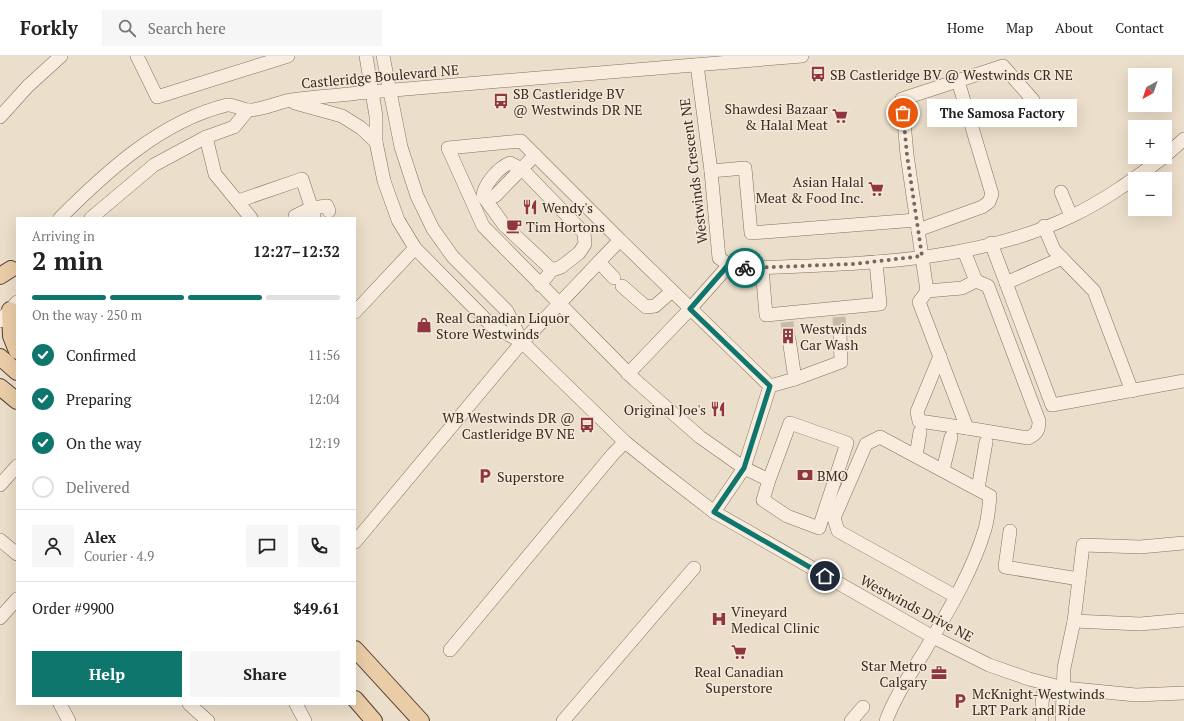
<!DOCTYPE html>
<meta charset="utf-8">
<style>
:root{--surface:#fff;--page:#f6f6f6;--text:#222;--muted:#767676;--line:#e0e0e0;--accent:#0f766e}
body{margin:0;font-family:"PT Serif",serif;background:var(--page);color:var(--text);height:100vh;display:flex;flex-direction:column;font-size:15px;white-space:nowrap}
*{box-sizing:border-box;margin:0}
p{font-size:13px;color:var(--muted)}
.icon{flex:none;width:22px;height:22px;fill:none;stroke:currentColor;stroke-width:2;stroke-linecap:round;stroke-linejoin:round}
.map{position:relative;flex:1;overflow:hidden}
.details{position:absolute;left:16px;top:161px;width:340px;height:488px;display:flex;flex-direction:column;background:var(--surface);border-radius:0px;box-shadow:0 4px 16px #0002}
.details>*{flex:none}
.needle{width:26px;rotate:220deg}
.controls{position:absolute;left:1128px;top:12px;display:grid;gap:8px}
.controls a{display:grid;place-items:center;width:44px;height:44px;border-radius:0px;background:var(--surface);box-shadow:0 4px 16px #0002;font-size:20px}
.pin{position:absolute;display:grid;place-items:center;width:34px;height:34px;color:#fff;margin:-17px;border:2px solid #fff;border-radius:50%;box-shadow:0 1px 4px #0007}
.courier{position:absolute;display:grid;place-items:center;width:40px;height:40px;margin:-20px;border:3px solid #0f766e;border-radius:50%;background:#fff;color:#222;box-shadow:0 1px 5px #0007}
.bubble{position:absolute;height:28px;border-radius:0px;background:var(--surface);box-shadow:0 4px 16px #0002;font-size:13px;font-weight:600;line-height:28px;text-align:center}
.summary em{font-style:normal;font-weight:600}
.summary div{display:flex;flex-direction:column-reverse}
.summary{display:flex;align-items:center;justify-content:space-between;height:68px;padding:0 16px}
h1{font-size:26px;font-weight:600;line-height:30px}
.bar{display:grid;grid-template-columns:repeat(4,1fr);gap:6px 4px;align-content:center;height:48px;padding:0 16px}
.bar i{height:5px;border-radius:3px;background:var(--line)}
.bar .on{background:var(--accent)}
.bar p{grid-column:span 4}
.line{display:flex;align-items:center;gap:10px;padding:0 16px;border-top:1px solid var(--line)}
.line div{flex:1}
.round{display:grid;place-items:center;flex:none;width:42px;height:42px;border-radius:0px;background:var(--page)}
ol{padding:0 16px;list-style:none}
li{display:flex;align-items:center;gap:12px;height:44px}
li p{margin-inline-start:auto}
li .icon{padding:4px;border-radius:50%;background:var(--accent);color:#fff;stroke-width:4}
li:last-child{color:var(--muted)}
li i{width:22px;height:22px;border:2px solid var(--line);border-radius:50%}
.primary-button{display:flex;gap:8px;margin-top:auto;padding:8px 16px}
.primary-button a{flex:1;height:46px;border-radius:0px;background:var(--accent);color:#fff;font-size:16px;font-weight:600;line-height:46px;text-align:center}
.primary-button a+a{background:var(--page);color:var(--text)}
header{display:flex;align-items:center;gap:24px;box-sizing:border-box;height:56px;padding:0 20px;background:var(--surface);border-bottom:1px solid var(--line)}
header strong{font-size:19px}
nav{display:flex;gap:22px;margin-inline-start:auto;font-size:14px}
.search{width:280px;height:36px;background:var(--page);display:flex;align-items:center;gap:10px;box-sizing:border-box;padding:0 14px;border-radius:0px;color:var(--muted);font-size:15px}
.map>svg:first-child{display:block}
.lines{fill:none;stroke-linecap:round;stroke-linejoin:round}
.minor-tunnel{stroke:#c7baa8;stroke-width:13;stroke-dasharray:13 6;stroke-linecap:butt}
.minor-casing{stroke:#877060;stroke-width:14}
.major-casing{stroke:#553f33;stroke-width:18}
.minor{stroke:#f7ecdd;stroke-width:13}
.major{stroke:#eacda7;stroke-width:16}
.done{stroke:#77695d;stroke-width:4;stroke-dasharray:0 7.2}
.route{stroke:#0f766e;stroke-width:5}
.labels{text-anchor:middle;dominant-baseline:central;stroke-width:3;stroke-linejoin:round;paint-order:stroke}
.poi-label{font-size:14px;fill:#392a22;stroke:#f3e9d9;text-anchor:start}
.street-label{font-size:14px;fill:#392a22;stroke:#f3e9d9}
</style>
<header>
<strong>Forkly</strong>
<div class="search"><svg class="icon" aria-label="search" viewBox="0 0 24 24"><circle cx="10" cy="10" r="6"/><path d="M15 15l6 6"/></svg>Search here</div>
<nav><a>Home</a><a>Map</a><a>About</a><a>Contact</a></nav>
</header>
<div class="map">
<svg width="1184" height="665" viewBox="0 0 1184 665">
<rect width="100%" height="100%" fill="#ebdeca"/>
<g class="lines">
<g class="minor-tunnel">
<polyline points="839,261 840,278"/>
<polyline points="787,266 789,283"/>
</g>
<defs>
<g id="minor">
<polyline points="137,0 157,41 288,0"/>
<polyline points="366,0 376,60 376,86 384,125 398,164 415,192 491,269 522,286 625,386 661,415 714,456 933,581 989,609 1029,623 1064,632 1136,639 1184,637"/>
<polyline points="383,0 401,91 417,140 433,173 453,201 507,255 522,286"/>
<path d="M697,9L711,115L719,202L735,213C848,207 968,210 1072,160C1105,144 1134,123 1164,101"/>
<polyline points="295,47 342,60 361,72 376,86"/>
<polyline points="0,61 28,30 61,0"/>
<polyline points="206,81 215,118 251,162"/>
<polyline points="1165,100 1184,83"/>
<polyline points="711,115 745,112 751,177 916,164"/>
<polyline points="1061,136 1071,160"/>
<polyline points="495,140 535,99"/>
<polyline points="238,145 302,123 314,159"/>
<path d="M60,162C106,116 161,65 227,49C233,48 240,53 247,54C257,55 275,48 286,45C309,41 335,40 358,37L802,0"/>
<polyline points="91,162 154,109 206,81 234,71 248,54"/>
<polyline points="295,162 295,160 311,152 327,150 329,155"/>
<polyline points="1044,170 1054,194 1094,235 1132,335"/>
<polyline points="918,174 982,151 989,146 992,138 958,25"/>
<polyline points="991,187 1052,349 1184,325"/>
<polyline points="964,195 976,225 962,232 927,235 907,99 902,43 1003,10 1033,44"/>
<polyline points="599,206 614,222"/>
<polyline points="762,212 766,259 880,248 876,206"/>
<polyline points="1006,227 1062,202"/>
<path d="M540,229L552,214L561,211L579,197L585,188L584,177L522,113L510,107C499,111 484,128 483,140L504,169L552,214"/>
<polyline points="622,230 646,251 655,250 672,235"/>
<path d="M927,235L919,246L967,372L1028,382C1037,378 1039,374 1039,365L988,230L976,225"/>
<polyline points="355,256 415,192"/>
<polyline points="0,265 17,246"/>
<polyline points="940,300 917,356 919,365 967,372"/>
<polyline points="628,318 690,253 729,209"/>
<polyline points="795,323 841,306 840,278"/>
<polyline points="770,330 795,323 789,283"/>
<polyline points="916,400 920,376"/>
<polyline points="943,414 951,381"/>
<polyline points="0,429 17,410"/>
<polyline points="978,433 986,386"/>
<polyline points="714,456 744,412 769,424 763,444 787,460 819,472 847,387 790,367 769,424"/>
<polyline points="1010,475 1005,511 1079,523"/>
<polyline points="0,484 17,498"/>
<path d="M355,486L522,286C555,253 587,218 620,184L521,85L448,92L483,170L635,324L700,381L744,412L770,330L620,184"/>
<polyline points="0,562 17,543"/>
<polyline points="1074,565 1140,568 1184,564"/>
<polyline points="450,594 613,398 625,386"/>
<polyline points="60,648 69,665"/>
<polyline points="189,648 208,665"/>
<polyline points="296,648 305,665"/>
<polyline points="563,665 694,512"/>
<polyline points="851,665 863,651"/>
<path d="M886,665C895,640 910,619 924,596C947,557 972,517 985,473C988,463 989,451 990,440L880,381L866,388L834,462L838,475L955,540"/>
<polyline points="1042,665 1042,647 1045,628"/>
<polyline points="1062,665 1064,612 1074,565 1083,489 1140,491 1184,487"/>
</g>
<g id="major">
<polyline points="0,220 11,213"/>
<polyline points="10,254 11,280 17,295"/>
<polyline points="0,301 17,316"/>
<polyline points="0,331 17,345"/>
<polyline points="355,593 421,665"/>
<polyline points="355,643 374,665"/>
</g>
</defs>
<use href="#minor" class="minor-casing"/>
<use href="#major" class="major-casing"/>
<use href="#minor" class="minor"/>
<use href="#major" class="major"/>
</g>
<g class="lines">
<polyline class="done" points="745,212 854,208 922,200 907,99 903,57"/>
<polyline class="route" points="745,212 735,213 729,208 690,253 770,330 744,412 714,456 825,520"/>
</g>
<defs>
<symbol id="bus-bare" viewBox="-9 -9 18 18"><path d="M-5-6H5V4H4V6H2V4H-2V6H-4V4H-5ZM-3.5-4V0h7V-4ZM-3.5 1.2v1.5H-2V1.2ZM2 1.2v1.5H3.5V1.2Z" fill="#913540" stroke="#f3e9d9" stroke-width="2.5" paint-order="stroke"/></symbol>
<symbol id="supermarket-bare" viewBox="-9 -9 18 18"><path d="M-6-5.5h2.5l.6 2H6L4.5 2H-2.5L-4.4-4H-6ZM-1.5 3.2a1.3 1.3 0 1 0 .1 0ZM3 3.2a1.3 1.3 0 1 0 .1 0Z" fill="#913540" stroke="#f3e9d9" stroke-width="2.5" paint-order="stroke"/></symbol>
<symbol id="restaurant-bare" viewBox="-9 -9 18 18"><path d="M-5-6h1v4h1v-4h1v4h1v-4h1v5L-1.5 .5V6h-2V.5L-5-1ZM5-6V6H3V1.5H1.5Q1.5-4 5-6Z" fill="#913540" stroke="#f3e9d9" stroke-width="2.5" paint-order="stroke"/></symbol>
<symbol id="cafe-bare" viewBox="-9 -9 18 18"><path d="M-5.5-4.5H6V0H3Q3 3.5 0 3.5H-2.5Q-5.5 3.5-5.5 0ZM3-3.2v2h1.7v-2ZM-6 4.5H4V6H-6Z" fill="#913540" stroke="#f3e9d9" stroke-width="2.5" paint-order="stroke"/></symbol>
<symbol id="shop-bare" viewBox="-9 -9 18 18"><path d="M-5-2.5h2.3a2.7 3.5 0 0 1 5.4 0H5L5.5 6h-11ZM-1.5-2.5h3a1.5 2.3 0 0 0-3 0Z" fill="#913540" stroke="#f3e9d9" stroke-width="2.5" paint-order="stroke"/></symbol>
<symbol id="building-bare" viewBox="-9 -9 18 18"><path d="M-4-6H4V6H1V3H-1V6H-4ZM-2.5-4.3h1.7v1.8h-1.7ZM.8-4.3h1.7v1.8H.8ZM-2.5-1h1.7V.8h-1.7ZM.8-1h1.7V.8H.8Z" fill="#913540" stroke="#f3e9d9" stroke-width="2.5" paint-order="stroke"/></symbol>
<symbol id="bank-bare" viewBox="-9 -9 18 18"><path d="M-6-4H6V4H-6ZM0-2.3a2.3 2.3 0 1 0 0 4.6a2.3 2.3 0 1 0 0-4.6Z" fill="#913540" stroke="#f3e9d9" stroke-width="2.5" paint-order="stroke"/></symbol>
<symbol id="parking-bare" viewBox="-9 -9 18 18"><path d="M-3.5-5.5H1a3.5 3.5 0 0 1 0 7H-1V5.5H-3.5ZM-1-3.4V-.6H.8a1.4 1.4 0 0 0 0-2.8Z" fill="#913540" stroke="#f3e9d9" stroke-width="2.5" paint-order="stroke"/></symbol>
<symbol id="hospital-bare" viewBox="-9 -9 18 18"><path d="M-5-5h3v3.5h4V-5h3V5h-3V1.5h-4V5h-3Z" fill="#913540" stroke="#f3e9d9" stroke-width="2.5" paint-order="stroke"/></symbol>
<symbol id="office-bare" viewBox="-9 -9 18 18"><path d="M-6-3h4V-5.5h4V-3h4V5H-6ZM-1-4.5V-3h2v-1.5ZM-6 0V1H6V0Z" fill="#913540" stroke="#f3e9d9" stroke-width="2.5" paint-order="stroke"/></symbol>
</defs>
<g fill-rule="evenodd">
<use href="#bus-bare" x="807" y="7" width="22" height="22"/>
<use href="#bus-bare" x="490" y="34" width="22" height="22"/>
<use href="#supermarket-bare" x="829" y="49" width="22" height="22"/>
<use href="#supermarket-bare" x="865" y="122" width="22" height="22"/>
<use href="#restaurant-bare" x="519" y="140" width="22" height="22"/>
<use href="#cafe-bare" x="503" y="159" width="22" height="22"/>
<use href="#shop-bare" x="413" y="258" width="22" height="22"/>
<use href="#building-bare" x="777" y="269" width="22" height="22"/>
<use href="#restaurant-bare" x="707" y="342" width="22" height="22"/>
<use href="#bus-bare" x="576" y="358" width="22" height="22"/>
<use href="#bank-bare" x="794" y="408" width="22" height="22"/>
<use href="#parking-bare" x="474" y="409" width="22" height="22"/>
<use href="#hospital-bare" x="708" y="552" width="22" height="22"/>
<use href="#supermarket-bare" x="728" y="585" width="22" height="22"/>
<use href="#office-bare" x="928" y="606" width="22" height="22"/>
<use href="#parking-bare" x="949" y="634" width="22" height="22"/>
</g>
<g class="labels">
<g class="poi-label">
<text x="830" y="18">SB Castleridge BV @ Westwinds CR NE</text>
<text x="513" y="37">SB Castleridge BV<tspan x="513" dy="16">@ Westwinds DR NE</tspan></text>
<text x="828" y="52" text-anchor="end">Shawdesi Bazaar<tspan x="828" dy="16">&amp; Halal Meat</tspan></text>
<text x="864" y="125" text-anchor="end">Asian Halal<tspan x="864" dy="16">Meat &amp; Food Inc.</tspan></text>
<text x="542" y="151">Wendy's</text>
<text x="526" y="170">Tim Hortons</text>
<text x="436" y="261">Real Canadian Liquor<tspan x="436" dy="16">Store Westwinds</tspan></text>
<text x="800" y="272">Westwinds<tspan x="800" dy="16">Car Wash</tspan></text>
<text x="706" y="353" text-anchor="end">Original Joe's</text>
<text x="575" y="361" text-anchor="end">WB Westwinds DR @<tspan x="575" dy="16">Castleridge BV NE</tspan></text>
<text x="817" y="419">BMO</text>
<text x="497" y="420">Superstore</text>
<text x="731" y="555">Vineyard<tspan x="731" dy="16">Medical Clinic</tspan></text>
<text x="927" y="609" text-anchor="end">Star Metro<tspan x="927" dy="16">Calgary</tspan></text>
<text x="739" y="615" text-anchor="middle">Real Canadian<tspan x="739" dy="16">Superstore</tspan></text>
<text x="972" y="637">McKnight-Westwinds<tspan x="972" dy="16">LRT Park and Ride</tspan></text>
</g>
<g class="street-label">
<text transform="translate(380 20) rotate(-5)">Castleridge Boulevard NE</text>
<text transform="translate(693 115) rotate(-97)">Westwinds Crescent NE</text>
<text transform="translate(917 552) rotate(28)">Westwinds Drive NE</text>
</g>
</g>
</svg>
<div class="controls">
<a><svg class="needle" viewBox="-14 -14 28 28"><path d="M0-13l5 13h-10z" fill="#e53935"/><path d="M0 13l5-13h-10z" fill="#767676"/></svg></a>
<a>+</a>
<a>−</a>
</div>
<div class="pin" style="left:903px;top:57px;background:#ea580c"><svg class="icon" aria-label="bag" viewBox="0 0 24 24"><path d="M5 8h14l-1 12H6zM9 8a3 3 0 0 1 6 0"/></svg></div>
<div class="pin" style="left:825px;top:520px;background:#1f2937"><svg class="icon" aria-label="home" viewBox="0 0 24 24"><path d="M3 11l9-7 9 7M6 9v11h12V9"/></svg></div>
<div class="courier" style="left:745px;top:212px"><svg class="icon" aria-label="bike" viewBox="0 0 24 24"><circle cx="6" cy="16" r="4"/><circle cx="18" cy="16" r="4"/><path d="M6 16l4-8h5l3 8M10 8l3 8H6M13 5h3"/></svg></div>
<div class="bubble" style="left:927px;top:43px;width:150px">The Samosa Factory</div>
<section class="details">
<div class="summary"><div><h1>2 min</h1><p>Arriving in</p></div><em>12:27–12:32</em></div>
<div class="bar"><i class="on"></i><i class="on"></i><i class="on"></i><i></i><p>On the way · 250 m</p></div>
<ol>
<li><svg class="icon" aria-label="check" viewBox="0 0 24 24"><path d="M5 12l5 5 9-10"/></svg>Confirmed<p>11:56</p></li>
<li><svg class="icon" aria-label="check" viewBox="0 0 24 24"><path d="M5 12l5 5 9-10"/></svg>Preparing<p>12:04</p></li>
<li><svg class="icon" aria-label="check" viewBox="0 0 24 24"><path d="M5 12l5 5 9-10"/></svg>On the way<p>12:19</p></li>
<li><i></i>Delivered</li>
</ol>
<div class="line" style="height:72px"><a class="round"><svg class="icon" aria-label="person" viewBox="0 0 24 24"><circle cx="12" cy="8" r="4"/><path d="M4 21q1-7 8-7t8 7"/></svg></a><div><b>Alex</b><p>Courier · 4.9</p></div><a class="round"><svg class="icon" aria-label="chat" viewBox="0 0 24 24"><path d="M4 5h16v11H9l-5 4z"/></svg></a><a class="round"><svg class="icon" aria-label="phone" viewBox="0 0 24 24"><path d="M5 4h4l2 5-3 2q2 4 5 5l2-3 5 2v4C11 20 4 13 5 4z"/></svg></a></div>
<div class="line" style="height:52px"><div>Order #9900</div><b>$49.61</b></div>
<div class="primary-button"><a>Help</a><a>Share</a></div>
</section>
</div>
